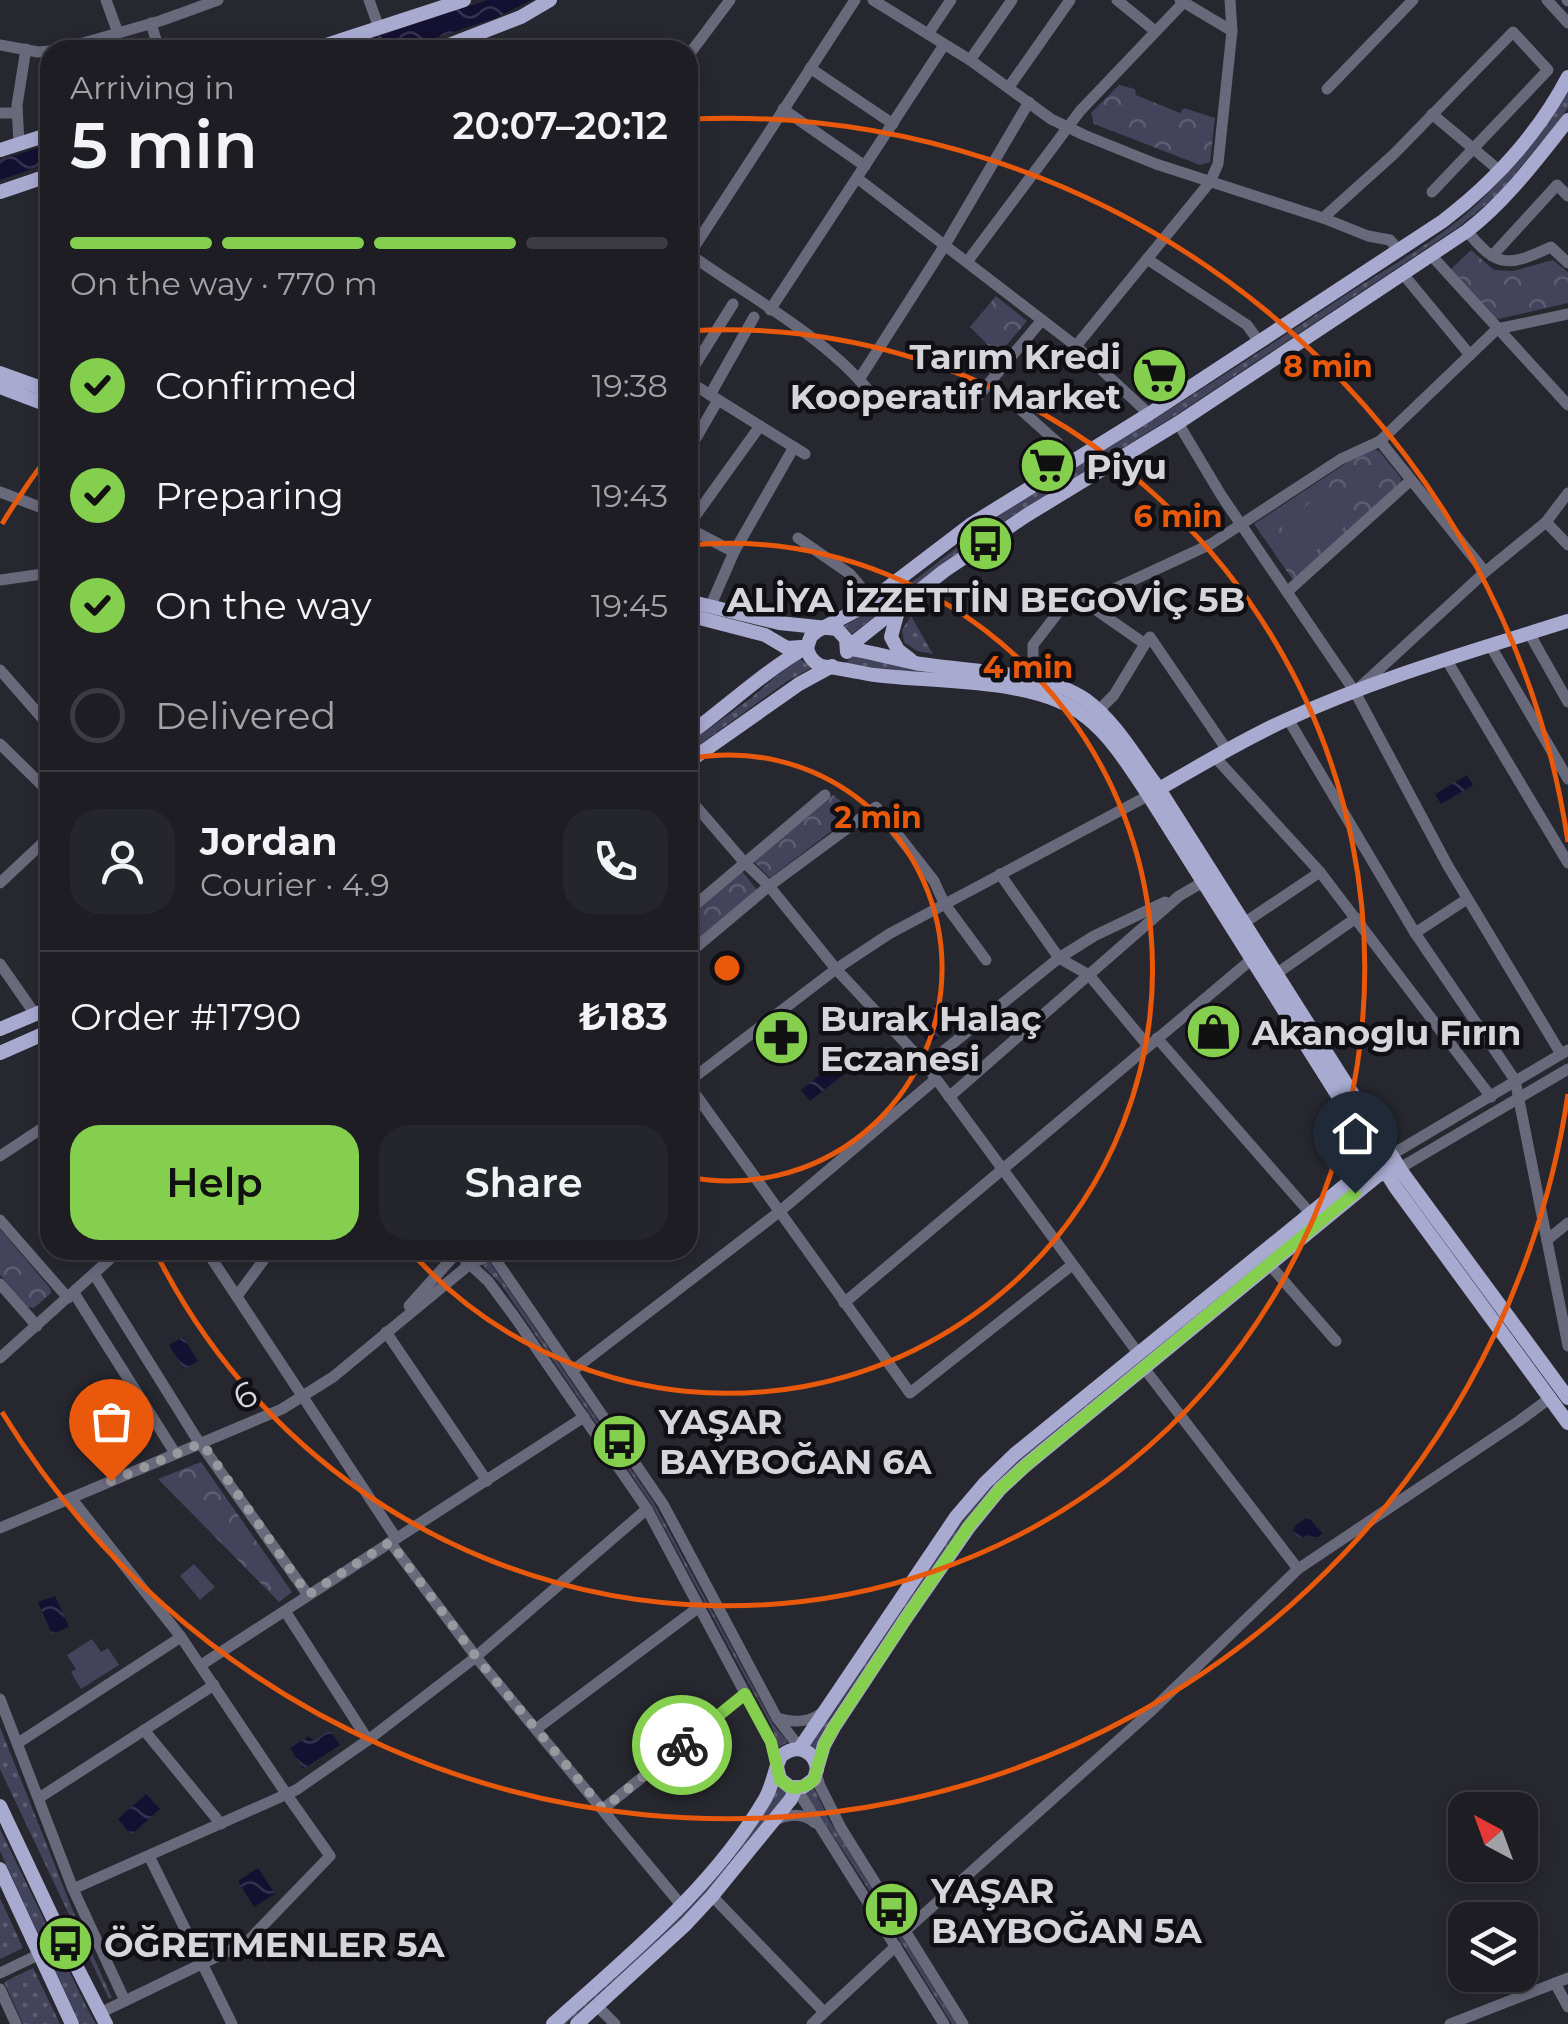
<!DOCTYPE html>
<meta charset="utf-8">
<style>
:root{--surface:#1d1d23;--page:#25262b;--text:#f1f3f6;--muted:#a0a2a6;--line:#3b3b41;--accent:#84cf4d}
body{margin:0;font-family:Montserrat,sans-serif;background:var(--page);color:var(--text);height:100vh;display:flex;flex-direction:column;font-size:38px;white-space:nowrap}
*{box-sizing:border-box;margin:0}
p{font-size:32px;color:var(--muted)}
.icon{flex:none;width:55px;height:55px;fill:none;stroke:currentColor;stroke-width:2;stroke-linecap:round;stroke-linejoin:round}
.map{position:relative;flex:1;overflow:hidden}
.details{position:absolute;left:40px;top:40px;width:658px;height:1220px;display:flex;flex-direction:column;background:var(--surface);border-radius:30px;box-shadow:0 5px 15px #0003,0 0 0 2px var(--line)}
.details>*{flex:none}
.needle{width:65px;rotate:319deg}
.controls{position:absolute;left:1448px;top:1792px;display:grid;gap:20px}
.controls a{display:grid;place-items:center;width:90px;height:90px;border-radius:20px;background:var(--surface);box-shadow:0 5px 15px #0003,0 0 0 2px var(--line);font-size:50px}
.pin{position:absolute;display:grid;place-items:center;width:85px;height:85px;color:#fff;margin:-102px -42px;border-radius:50% 50% 50% 0;rotate:-45deg;box-shadow:0 0 10px #0007}
.pin .icon{rotate:45deg}
.courier{position:absolute;display:grid;place-items:center;width:100px;height:100px;margin:-50px;border:8px solid #84cf4d;border-radius:50%;background:#fff;color:#222;box-shadow:0 2px 12px #0007}
.summary em{font-style:normal;font-weight:600}
.summary div{display:flex;flex-direction:column-reverse}
.summary{display:flex;align-items:center;justify-content:space-between;height:170px;padding:0 30px}
h1{font-size:65px;font-weight:600;line-height:75px}
.bar{display:grid;grid-template-columns:repeat(4,1fr);gap:15px 10px;align-content:center;height:120px;padding:0 30px}
.bar i{height:12px;border-radius:8px;background:var(--line)}
.bar .active{background:var(--accent)}
.bar p{grid-column:span 4}
.line{display:flex;align-items:center;gap:25px;padding:0 30px;border-top:2px solid var(--line)}
.line div{flex:1}
.round{display:grid;place-items:center;flex:none;width:105px;height:105px;border-radius:30px;background:var(--page)}
ol{padding:0 30px;list-style:none}
li{display:flex;align-items:center;gap:30px;height:110px}
li p{margin-inline-start:auto}
li .icon{padding:10px;border-radius:50%;background:var(--accent);color:#111;stroke-width:4}
li:last-child{color:var(--muted)}
li i{width:55px;height:55px;border:5px solid var(--line);border-radius:50%}
.primary-button{display:flex;gap:20px;margin-top:auto;padding:20px 30px}
.primary-button a{flex:1;height:115px;border-radius:30px;background:var(--accent);color:#111;font-size:40px;font-weight:600;line-height:115px;text-align:center}
.primary-button a+a{background:var(--page);color:var(--text)}
.map>svg:first-child{display:block}
.grass{fill:url(#grass-dots)}
.park{fill:url(#park-crowns)}
.pitch{fill:#43435b}
.water{fill:url(#water-waves)}
.lines{fill:none;stroke-linecap:round;stroke-linejoin:round}
.minor{stroke:#68697b;stroke-width:11}
.major{stroke:#a9aad0;stroke-width:14}
.done{stroke:#98989f;stroke-width:10;stroke-dasharray:0 18}
.route{stroke:#84cf4d;stroke-width:12}
.ring{fill:none;stroke:#e8590c;stroke-width:5}
.labels{text-anchor:middle;dominant-baseline:central;stroke-width:9;stroke-linejoin:round;paint-order:stroke}
.poi-label{font-size:35px;font-weight:bold;fill:#d5d5db;stroke:#101014;text-anchor:start}
.street-label{font-size:35px;fill:#d5d5db;stroke:#101014}
.centre{fill:#e8590c;stroke:#101014;stroke-width:5}
.ring-label{font-size:30px;text-anchor:middle;font-weight:bold;fill:#e8590c;stroke:#101014;stroke-width:9;stroke-linejoin:round;paint-order:stroke}
</style>
<div class="map">
<svg width="1568" height="2024" viewBox="0 0 1568 2024">
<defs>
<pattern id="grass-dots" width="8" height="8" patternUnits="userSpaceOnUse" patternTransform="scale(2.5)"><rect width="8" height="8" fill="#43435b"/><path d="M2 2h.1M6 6h.1" fill="none" stroke="#5d5d72" stroke-width="1.8" stroke-linecap="round"/></pattern>
<pattern id="park-crowns" width="20" height="18" patternUnits="userSpaceOnUse" patternTransform="scale(2.5)"><rect width="20" height="18" fill="#43435b"/><path d="M2 6a3 3 0 1 1 6 0M12 15a3 3 0 1 1 6 0" fill="none" stroke="#5d5d72"/></pattern>
<pattern id="water-waves" width="16" height="10" patternUnits="userSpaceOnUse" patternTransform="scale(2.5)"><rect width="16" height="10" fill="#131031"/><path d="M0 5q4-4 8 0t8 0" fill="none" stroke="#34324e"/></pattern>
</defs>
<rect width="100%" height="100%" fill="#27272f"/>
<g class="grass">
<path d="M1568,92V108L1545,138L1498,194L1460,226L1176,415L1014,515L943,564L852,634L844,626C903,595 953,547 1008,510C1121,440 1234,370 1344,296C1386,269 1441,238 1476,205C1512,171 1541,132 1568,92Z"/>
<polygon points="911,616 933,654 917,651 904,642 902,630"/>
<path d="M856,652L1049,688C1079,700 1092,712 1114,735L1070,700L846,663Z"/>
<polygon points="798,657 811,668 786,682 688,753 688,744 751,698"/>
<path d="M1372,1170L1374,1171L1011,1469L959,1529L832,1716L814,1750L808,1743L831,1715C887,1631 939,1541 1009,1467Z"/>
<polygon points="489,1261 654,1503 773,1724 788,1742 779,1747 771,1725 652,1505 500,1283 483,1266"/>
<polygon points="0,1727 75,1916 112,1998 109,1999 0,1769"/>
<path d="M778,1787L787,1793L693,1908L566,2024H562C641,1953 731,1884 778,1787Z"/>
<polygon points="814,1788 829,1820 956,2024 952,2024 865,1884 806,1794"/>
<polygon points="0,1829 88,2010 96,2024 80,2024 0,1851"/>
<polygon points="0,1898 23,1948 0,1959"/>
<polygon points="33,1968 60,2024 23,2024 4,1982"/>
</g>
<g class="park">
<polygon points="1119,85 1135,89 1136,95 1180,113 1184,108 1215,118 1210,162 1200,165 1094,124 1091,113"/>
<polygon points="1471,250 1494,270 1513,271 1553,260 1568,272 1568,303 1499,319 1495,318 1451,269"/>
<polygon points="996,296 1027,321 998,355 970,327"/>
<polygon points="1373,448 1380,452 1401,478 1400,484 1293,580 1254,524 1366,450"/>
<polygon points="833,795 855,813 770,878 754,862 755,859"/>
<polygon points="742,871 757,890 688,948 688,917"/>
<polygon points="0,1229 50,1288 51,1293 34,1308 27,1307 0,1275"/>
<polygon points="201,1462 292,1592 279,1602 158,1479"/>
</g>
<g class="pitch">
<polygon points="1319,495 1345,526 1307,558 1281,527"/>
<polygon points="194,1564 215,1587 200,1600 180,1576"/>
<polygon points="92,1639 101,1652 108,1648 119,1665 81,1689 71,1672 76,1669 67,1655"/>
</g>
<g class="water">
<polygon points="487,0 532,0 496,18 399,50 337,50"/>
<polygon points="50,144 50,163 0,180 0,160"/>
<polygon points="1467,775 1473,785 1441,804 1435,794"/>
<polygon points="941,1001 958,1023 929,1044 913,1022"/>
<polygon points="848,1052 857,1064 810,1101 801,1090"/>
<polygon points="183,1337 198,1361 184,1369 169,1345"/>
<polygon points="1308,1517 1322,1533 1320,1538 1307,1535 1299,1539 1293,1531 1296,1525"/>
<polygon points="55,1596 69,1627 52,1634 38,1602"/>
<polygon points="330,1731 340,1745 303,1769 290,1748 309,1736 313,1741"/>
<polygon points="146,1794 160,1809 131,1835 118,1819"/>
<polygon points="258,1868 275,1894 254,1907 238,1881"/>
</g>
<g class="lines">
<g class="minor">
<polyline points="106,0 118,33"/>
<polyline points="369,0 379,28"/>
<polyline points="873,0 970,60 1051,119 1084,135 1156,164 1323,218 1368,236 1390,240 1399,251"/>
<polyline points="1117,0 1155,31"/>
<polyline points="1180,0 1232,31"/>
<polyline points="1547,0 1568,23"/>
<polyline points="1567,0 1568,1"/>
<polyline points="151,23 159,50"/>
<polyline points="928,34 951,0"/>
<polyline points="0,45 38,52 50,51"/>
<polyline points="59,50 160,21 218,0"/>
<polyline points="688,56 730,0"/>
<polyline points="970,60 1012,0"/>
<polyline points="810,68 893,124"/>
<polyline points="1009,87 1070,0"/>
<polyline points="1327,89 1413,0"/>
<polyline points="783,109 865,166"/>
<polyline points="0,113 16,113"/>
<polyline points="1432,114 1500,171"/>
<polyline points="19,144 17,105 26,49"/>
<polyline points="857,178 1076,346 1149,414"/>
<polyline points="1323,218 1394,154 1513,32 1548,70 1432,192"/>
<path d="M1467,231C1497,268 1508,267 1551,247L1568,263"/>
<path d="M688,253C749,297 831,339 876,400L970,406L990,382L1058,443L1069,464"/>
<polyline points="689,255 855,0"/>
<polyline points="1431,255 1568,405"/>
<polyline points="1492,256 1557,185 1568,196"/>
<polyline points="1147,259 1247,325 1260,343"/>
<polyline points="967,262 1080,111 1183,3"/>
<polyline points="1403,274 1470,355"/>
<polyline points="770,310 944,45"/>
<polyline points="1076,346 1210,182 1218,164 1232,31 1230,0"/>
<polyline points="688,376 733,304"/>
<polyline points="860,378 945,245 1029,102"/>
<polyline points="688,381 805,454"/>
<polyline points="990,382 1042,320"/>
<polyline points="710,395 754,317"/>
<polyline points="1178,423 1221,495 1355,692 1448,866 1561,1054"/>
<polyline points="1380,441 1485,572"/>
<polyline points="688,452 718,400"/>
<polyline points="0,492 50,511"/>
<polyline points="1546,522 1568,545"/>
<polyline points="688,526 760,426"/>
<polyline points="688,528 734,552"/>
<polyline points="798,538 850,574 872,600"/>
<polyline points="0,580 50,573"/>
<polyline points="1287,592 1411,480"/>
<polyline points="1088,601 1211,544 1341,459 1380,441 1497,329 1568,314"/>
<polyline points="710,607 734,552 794,447"/>
<polyline points="1529,633 1568,702"/>
<polyline points="1145,644 1150,637 1227,750"/>
<polyline points="1490,645 1568,779"/>
<polyline points="1446,659 1568,863"/>
<polyline points="0,670 50,727"/>
<polyline points="1033,680 1033,645 1067,601 1088,601 1099,612 1145,644 1114,695 1098,711"/>
<polyline points="1360,687 1485,572 1546,522 1568,493"/>
<polyline points="1288,719 1415,933 1515,1080 1568,1346"/>
<polyline points="0,744 50,793"/>
<polyline points="1214,756 1320,872 1491,1097"/>
<polyline points="688,797 744,862 769,886 836,969 926,1065 1138,1353"/>
<polyline points="1000,874 1059,958 1089,975 1148,1046"/>
<polyline points="0,883 50,836"/>
<polyline points="688,911 825,795"/>
<polyline points="1244,923 1320,872"/>
<polyline points="1415,933 1467,899"/>
<polyline points="688,954 769,886 876,807 934,881 944,903 986,960"/>
<polyline points="0,964 35,1014"/>
<polyline points="1276,974 1356,918"/>
<polyline points="1157,1038 1311,1214"/>
<polyline points="926,1065 1059,958 1094,936 1165,902"/>
<polyline points="688,1082 836,969 889,934 1155,792"/>
<polyline points="688,1084 910,1393 1072,1265"/>
<polyline points="949,1097 1179,896 1203,882"/>
<polyline points="1391,1155 1568,1050"/>
<polyline points="0,1156 50,1123"/>
<polyline points="1400,1168 1568,1069"/>
<polyline points="0,1220 68,1298"/>
<polyline points="1547,1240 1568,1223"/>
<polyline points="206,1250 396,1538"/>
<polyline points="457,1250 465,1260 488,1281 514,1316 647,1509 771,1742 777,1767"/>
<polyline points="489,1250 663,1504 777,1718 800,1748"/>
<polyline points="1269,1264 1336,1341"/>
<polyline points="94,1274 195,1436 308,1595"/>
<polyline points="0,1284 37,1326"/>
<polyline points="74,1293 175,1453"/>
<polyline points="237,1296 271,1250"/>
<polyline points="844,1303 1252,959"/>
<polyline points="409,1306 452,1258 459,1252"/>
<polyline points="386,1332 487,1481"/>
<polyline points="0,1358 120,1250"/>
<polyline points="1144,1368 1298,1569"/>
<polyline points="572,1371 779,1212 936,1079"/>
<polyline points="71,1498 181,1637 287,1795 330,1856 247,1942 100,2013"/>
<polyline points="0,1528 282,1409 333,1377 464,1269 469,1262 483,1259 487,1250"/>
<polyline points="390,1542 480,1662 682,1906"/>
<polyline points="285,1611 368,1740"/>
<polyline points="201,1665 584,1417"/>
<polyline points="0,1699 73,1889 125,2001"/>
<path d="M777,1718C794,1723 809,1723 823,1712"/>
<polyline points="536,1729 699,1607"/>
<polyline points="144,1730 221,1824"/>
<polyline points="18,1743 181,1637"/>
<polyline points="816,1773 820,1786 841,1828 963,2024"/>
<polyline points="796,1788 944,2024"/>
<polyline points="39,1798 214,1685"/>
<polyline points="603,1809 745,1694"/>
<path d="M772,1822C786,1814 803,1812 815,1823"/>
<polyline points="149,1856 232,2024"/>
<polyline points="73,1889 296,1790 368,1740 472,1660 647,1509"/>
<polyline points="712,1896 824,2012"/>
<polyline points="905,1931 1150,1712 1298,1569 1519,1421 1550,1398"/>
<polyline points="0,1973 40,1954"/>
<polyline points="1555,1983 1568,2007"/>
<polyline points="0,1989 16,2024"/>
<polyline points="597,2006 615,2024"/>
<polyline points="812,2024 896,1946"/>
<polyline points="1450,2024 1568,1978"/>
</g>
<g class="major">
<polyline points="311,50 464,0"/>
<polyline points="436,50 521,17 550,0"/>
<polyline points="0,150 50,134"/>
<polyline points="0,192 50,175"/>
<polyline points="0,373 50,391"/>
<polyline points="0,387 50,406"/>
<polyline points="688,601 779,623 837,629 846,639 847,652"/>
<polyline points="898,611 891,637 898,650 911,660"/>
<polyline points="688,615 765,635 787,648 801,647"/>
<path d="M807,647C808,656 813,662 821,666C839,668 857,672 875,675C936,683 1037,677 1086,717C1112,737 1131,769 1149,796L1396,1188L1568,1423"/>
<path d="M807,647L811,636L817,631L861,608L970,525L1149,414L1443,221C1494,182 1538,134 1568,77"/>
<path d="M847,648C870,652 892,658 915,663C965,672 1044,670 1086,700C1116,722 1137,760 1159,789L1404,1175L1568,1398"/>
<path d="M847,648L944,571L1027,515L1178,423L1467,231C1507,200 1537,159 1568,120"/>
<path d="M688,735C728,706 764,671 807,647"/>
<polyline points="688,762 799,684 832,666"/>
<path d="M1159,789C1201,765 1242,740 1286,720C1377,678 1473,651 1568,621"/>
<polyline points="0,1029 50,1008"/>
<polyline points="0,1053 50,1031"/>
<polyline points="800,1748 956,1517 985,1483 1015,1454 1370,1165 1384,1158"/>
<polyline points="777,1767 780,1779 790,1787 803,1787 814,1779 824,1745 834,1727 906,1618 969,1527 1000,1489 1026,1465 1377,1176 1394,1170"/>
<polyline points="0,1806 65,1944 106,2024"/>
<polyline points="0,1869 72,2024"/>
<path d="M553,2024C629,1955 712,1889 765,1799C773,1785 774,1770 781,1756C797,1743 815,1750 817,1770"/>
<polyline points="577,2024 686,1924 712,1896 791,1799 796,1788"/>
</g>
</g>
<g class="lines">
<polyline class="done" points="111,1481 202,1443 308,1595 390,1542 480,1662 603,1809 682,1745"/>
<polyline class="route" points="682,1745 745,1694 771,1742 780,1780 790,1787 796,1788 809,1784 814,1779 824,1745 834,1727 906,1618 969,1526 1000,1489 1026,1465 1355,1193"/>
</g>
<g class="ring">
<path d="M688 759A213 213 0 1 1 688 1177"/>
<path d="M690 545A425 425 0 1 1 411 1252"/>
<path d="M688 331A638 638 0 1 1 156 1253"/>
<path d="M1568 1094A850 850 0 0 1 2 1412M2 524A850 850 0 0 1 48 456M690 119A850 850 0 0 1 1568 842"/>
</g>
<defs>
<symbol id="supermarket-disc" viewBox="-11 -11 22 22"><circle r="9.5" fill="#84cf4d" stroke="#101014"/><path d="M-6-5.5h2.5l.6 2H6L4.5 2H-2.5L-4.4-4H-6ZM-1.5 3.2a1.3 1.3 0 1 0 .1 0ZM3 3.2a1.3 1.3 0 1 0 .1 0Z" fill="#111"/></symbol>
<symbol id="bus-disc" viewBox="-11 -11 22 22"><circle r="9.5" fill="#84cf4d" stroke="#101014"/><path d="M-5-6H5V4H4V6H2V4H-2V6H-4V4H-5ZM-3.5-4V0h7V-4ZM-3.5 1.2v1.5H-2V1.2ZM2 1.2v1.5H3.5V1.2Z" fill="#111"/></symbol>
<symbol id="shop-disc" viewBox="-11 -11 22 22"><circle r="9.5" fill="#84cf4d" stroke="#101014"/><path d="M-5-2.5h2.3a2.7 3.5 0 0 1 5.4 0H5L5.5 6h-11ZM-1.5-2.5h3a1.5 2.3 0 0 0-3 0Z" fill="#111"/></symbol>
<symbol id="pharmacy-disc" viewBox="-11 -11 22 22"><circle r="9.5" fill="#84cf4d" stroke="#101014"/><path d="M-2-6h4v4h4v4h-4v4h-4v-4h-4v-4h4Z" fill="#111"/></symbol>
</defs>
<g fill-rule="evenodd">
<use href="#supermarket-disc" x="1128" y="344" width="63" height="63"/>
<use href="#supermarket-disc" x="1016" y="434" width="63" height="63"/>
<use href="#bus-disc" x="954" y="512" width="63" height="63"/>
<use href="#shop-disc" x="1182" y="1000" width="63" height="63"/>
<use href="#pharmacy-disc" x="750" y="1006" width="63" height="63"/>
<use href="#bus-disc" x="588" y="1410" width="63" height="63"/>
<use href="#bus-disc" x="860" y="1878" width="63" height="63"/>
<use href="#bus-disc" x="34" y="1912" width="63" height="63"/>
</g>
<g class="labels">
<g class="poi-label">
<text x="1121" y="356" text-anchor="end">Tarım Kredi<tspan x="1121" dy="40">Kooperatif Market</tspan></text>
<text x="1086" y="466">Piyu</text>
<text x="986" y="599" text-anchor="middle">ALİYA İZZETTİN BEGOVİÇ 5B</text>
<text x="820" y="1018">Burak Halaç<tspan x="820" dy="40">Eczanesi</tspan></text>
<text x="1252" y="1032">Akanoglu Fırın</text>
<text x="659" y="1421">YAŞAR<tspan x="659" dy="40">BAYBOĞAN 6A</tspan></text>
<text x="931" y="1890">YAŞAR<tspan x="931" dy="40">BAYBOĞAN 5A</tspan></text>
<text x="104" y="1944">ÖĞRETMENLER 5A</text>
</g>
<g class="street-label">
<text transform="translate(245 1395) rotate(-23)">6</text>
</g>
</g>
<circle cx="727" cy="968" r="15" class="centre"/>
<g class="ring-label">
<text x="1328" y="377">8 min</text>
<text x="1178" y="527">6 min</text>
<text x="1028" y="678">4 min</text>
<text x="878" y="828">2 min</text>
</g>
</svg>
<div class="controls">
<a><svg class="needle" viewBox="-14 -14 28 28"><path d="M0-13l5 13h-10z" fill="#e53935"/><path d="M0 13l5-13h-10z" fill="#a0a2a6"/></svg></a>
<a><svg class="icon" aria-label="layers" viewBox="0 0 24 24"><path d="M12 4l9 5-9 5-9-5zM3 14l9 5 9-5"/></svg></a>
</div>
<div class="pin" style="left:111px;top:1481px;background:#ea580c"><svg class="icon" aria-label="bag" viewBox="0 0 24 24"><path d="M5 8h14l-1 12H6zM9 8a3 3 0 0 1 6 0"/></svg></div>
<div class="pin" style="left:1355px;top:1193px;background:#1f2937"><svg class="icon" aria-label="home" viewBox="0 0 24 24"><path d="M3 11l9-7 9 7M6 9v11h12V9"/></svg></div>
<div class="courier" style="left:682px;top:1745px"><svg class="icon" aria-label="bike" viewBox="0 0 24 24"><circle cx="6" cy="16" r="4"/><circle cx="18" cy="16" r="4"/><path d="M6 16l4-8h5l3 8M10 8l3 8H6M13 5h3"/></svg></div>
<section class="details">
<div class="summary"><div><h1>5 min</h1><p>Arriving in</p></div><em>20:07–20:12</em></div>
<div class="bar"><i class="active"></i><i class="active"></i><i class="active"></i><i></i><p>On the way · 770 m</p></div>
<ol>
<li><svg class="icon" aria-label="check" viewBox="0 0 24 24"><path d="M5 12l5 5 9-10"/></svg>Confirmed<p>19:38</p></li>
<li><svg class="icon" aria-label="check" viewBox="0 0 24 24"><path d="M5 12l5 5 9-10"/></svg>Preparing<p>19:43</p></li>
<li><svg class="icon" aria-label="check" viewBox="0 0 24 24"><path d="M5 12l5 5 9-10"/></svg>On the way<p>19:45</p></li>
<li><i></i>Delivered</li>
</ol>
<div class="line" style="height:180px"><a class="round"><svg class="icon" aria-label="person" viewBox="0 0 24 24"><circle cx="12" cy="8" r="4"/><path d="M4 21q1-7 8-7t8 7"/></svg></a><div><b>Jordan</b><p>Courier · 4.9</p></div><a class="round"><svg class="icon" aria-label="phone" viewBox="0 0 24 24"><path d="M5 4h4l2 5-3 2q2 4 5 5l2-3 5 2v4C11 20 4 13 5 4z"/></svg></a></div>
<div class="line" style="height:130px"><div>Order #1790</div><b>₺183</b></div>
<div class="primary-button"><a>Help</a><a>Share</a></div>
</section>
</div>
